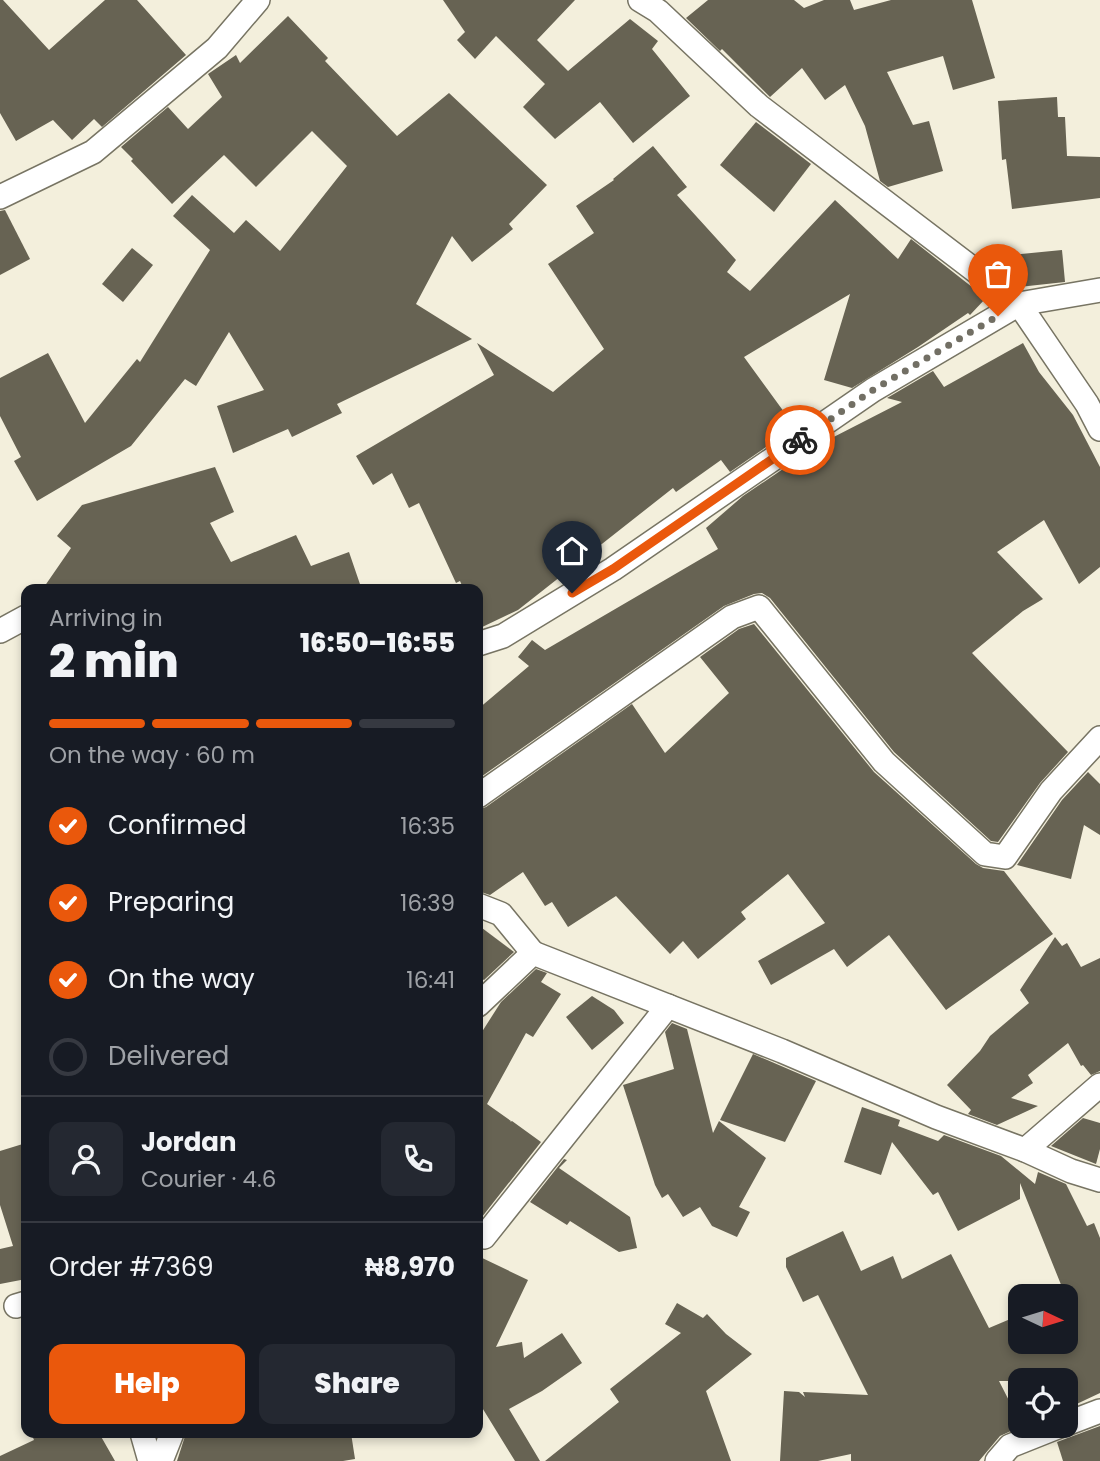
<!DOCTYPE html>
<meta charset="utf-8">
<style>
:root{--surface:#171b24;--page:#242831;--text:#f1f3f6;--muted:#9ea1a6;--line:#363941;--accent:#ea580c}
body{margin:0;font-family:Poppins,sans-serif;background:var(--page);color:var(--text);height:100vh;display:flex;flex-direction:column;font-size:26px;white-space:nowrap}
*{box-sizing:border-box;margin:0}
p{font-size:23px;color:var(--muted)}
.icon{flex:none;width:38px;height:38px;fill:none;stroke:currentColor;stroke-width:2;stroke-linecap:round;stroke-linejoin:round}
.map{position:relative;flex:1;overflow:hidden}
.details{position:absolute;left:21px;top:584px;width:462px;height:854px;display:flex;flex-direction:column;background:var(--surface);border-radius:14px;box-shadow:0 4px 10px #0003}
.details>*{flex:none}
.needle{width:46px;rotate:94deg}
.fabs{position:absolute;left:1008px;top:1284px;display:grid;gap:14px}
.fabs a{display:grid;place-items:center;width:70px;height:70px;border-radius:14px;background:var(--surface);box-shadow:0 4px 10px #0003;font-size:35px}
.pin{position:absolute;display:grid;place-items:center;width:60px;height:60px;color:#fff;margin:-72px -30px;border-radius:50% 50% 50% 0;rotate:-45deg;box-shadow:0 0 7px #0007}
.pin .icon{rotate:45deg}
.courier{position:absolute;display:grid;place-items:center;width:70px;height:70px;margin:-35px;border:5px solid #ea580c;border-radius:50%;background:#fff;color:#222;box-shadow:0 2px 9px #0007}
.overview em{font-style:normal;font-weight:800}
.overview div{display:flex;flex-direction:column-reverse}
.overview{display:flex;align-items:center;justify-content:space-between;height:119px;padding:0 28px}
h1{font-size:46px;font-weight:800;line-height:52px}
.bar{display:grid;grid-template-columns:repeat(4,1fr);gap:10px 7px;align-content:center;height:84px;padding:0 28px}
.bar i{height:9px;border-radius:5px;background:var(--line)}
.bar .selected{background:var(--accent)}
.bar p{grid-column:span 4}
.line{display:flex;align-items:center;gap:18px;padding:0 28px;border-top:2px solid var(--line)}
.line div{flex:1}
.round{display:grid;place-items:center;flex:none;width:74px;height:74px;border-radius:14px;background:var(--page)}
ol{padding:0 28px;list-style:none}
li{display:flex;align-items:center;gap:21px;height:77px}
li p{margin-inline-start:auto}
li .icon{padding:7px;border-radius:50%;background:var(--accent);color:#fff;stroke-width:4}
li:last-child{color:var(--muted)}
li i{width:38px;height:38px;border:4px solid var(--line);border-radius:50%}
.cta{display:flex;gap:14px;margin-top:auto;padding:14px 28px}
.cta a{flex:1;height:80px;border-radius:14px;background:var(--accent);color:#fff;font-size:28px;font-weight:800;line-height:80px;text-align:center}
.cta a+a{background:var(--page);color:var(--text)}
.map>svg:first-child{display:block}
.building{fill:#676353}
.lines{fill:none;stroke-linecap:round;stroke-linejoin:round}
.minor-casing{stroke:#777463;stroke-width:26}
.minor{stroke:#fff;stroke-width:23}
.done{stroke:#726f64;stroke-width:7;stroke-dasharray:0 12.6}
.route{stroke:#ea580c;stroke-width:9}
</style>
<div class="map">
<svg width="1100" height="1461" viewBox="0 0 1100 1461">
<rect width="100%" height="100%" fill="#f3efdc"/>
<g class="building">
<polygon points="0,0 3,0 49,50 105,0 137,0 186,55 102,127 94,119 72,140 53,120 16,141 0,113"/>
<polygon points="443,0 575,0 537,40 568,71 630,19 658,41 652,49 690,96 633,143 600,102 555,139 523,107 545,84 496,36 475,59 457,40 465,32"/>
<polygon points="708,0 794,0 804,8 824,0 850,0 854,10 891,0 972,0 995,78 953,90 943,56 887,72 913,125 929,121 943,171 888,187 880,181 865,126 845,85 825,100 802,68 770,97 722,49 720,51 686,18"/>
<polygon points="288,16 328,58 325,61 397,136 449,93 547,185 509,224 513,229 472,262 452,236 416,304 472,339 337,404 342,413 292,437 288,429 233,453 217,406 264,390 229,332 196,386 185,379 131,446 37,501 14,461 21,457 0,416 0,378 48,353 85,423 137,359 140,362 210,250 173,216 192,195 234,233 246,220 280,251 347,166 312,131 256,187 224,155 172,204 131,161 133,159 121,147 168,107 188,129 222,97 208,74 236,55 240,63"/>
<polygon points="1057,97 1058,117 1065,117 1067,156 1100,157 1100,198 1012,209 1006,159 1002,160 998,101"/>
<polygon points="756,122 811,164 774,212 720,165"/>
<polygon points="653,146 687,187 677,195 736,260 727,272 750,291 835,200 898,259 911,239 986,298 970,315 968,313 918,347 852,388 824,380 850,294 744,357 795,427 730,472 721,460 676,492 673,488 518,610 478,629 478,590 464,590 460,581 456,583 419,503 409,508 392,473 373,485 356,456 494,375 477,343 553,392 604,349 548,264 594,233 576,206 614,180 613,179"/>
<polygon points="5,210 30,259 0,275 0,211"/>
<polygon points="132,248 153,265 123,302 102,284"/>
<polygon points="1062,250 1065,282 1019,287 1015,283 1012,255"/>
<polygon points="1023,343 1039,372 1073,415 1100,467 1100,567 1079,584 1044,520 997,552 1043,599 1023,611 972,653 1068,752 1040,783 998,842 991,841 894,752 770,598 762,593 754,594 724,606 478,779 478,709 529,666 518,657 532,640 545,650 718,549 706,528 743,496 820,444 902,402 887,398 933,371 944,387"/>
<polygon points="215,467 234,512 210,523 231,562 296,535 311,566 349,552 362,590 42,590 71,548 57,536 82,505"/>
<polygon points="754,624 874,772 976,864 983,868 1004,871 1053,934 946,1010 889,935 847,967 834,949 771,985 758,961 825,923 788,874 741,912 746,919 698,959 683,941 670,954 616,896 568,927 552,902 545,906 523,872 490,895 478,891 478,810 486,807 632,704 665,753 729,693 700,657 739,629"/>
<polygon points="1088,772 1100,784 1100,835 1084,825 1071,879 1017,865 1062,800"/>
<polygon points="478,925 514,952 484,980 478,977"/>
<polygon points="1055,937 1062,946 1067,943 1081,967 1100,958 1100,1071 1091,1075 1083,1065 1081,1066 1068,1043 1028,1075 1033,1083 1011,1098 1038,1106 997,1125 968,1114 971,1110 947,1085 980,1051 990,1036 1029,1003 1020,990"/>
<polygon points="536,969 547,973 541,982 561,994 533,1037 526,1033 487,1104 511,1121 510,1122 512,1121 541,1142 478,1222 478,1038 501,1002"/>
<polygon points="592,996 614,1010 624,1023 592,1050 566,1017"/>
<polygon points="672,1023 687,1029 713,1133 719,1121 766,1158 739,1207 750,1212 737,1237 712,1226 700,1207 683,1217 668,1194 662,1198 655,1185 623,1085 674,1069 665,1032"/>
<polygon points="753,1054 816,1081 785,1142 720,1120"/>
<polygon points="862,1107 900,1120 898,1126 938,1141 944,1135 1001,1156 1035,1184 1038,1172 1066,1184 1087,1226 1094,1223 1100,1238 1100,1393 1066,1409 1066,1381 999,1381 1022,1426 1000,1436 979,1461 851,1461 851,1454 818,1461 780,1461 784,1391 799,1392 805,1397 803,1392 868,1395 818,1295 803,1302 786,1267 786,1258 843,1231 861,1271 893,1256 902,1279 951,1254 989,1328 1020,1315 1020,1342 1066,1342 1066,1297 1020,1183 1020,1199 958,1231 938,1192 933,1195 892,1142 881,1175 844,1162"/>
<polygon points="1083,1118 1100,1123 1100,1149 1096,1164 1051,1146"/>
<polygon points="26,1143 26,1279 0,1284 0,1249 13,1246 0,1205 0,1151"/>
<polygon points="564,1159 567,1160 559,1168 630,1217 637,1248 619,1252 570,1221 567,1225 530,1202"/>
<polygon points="478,1256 528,1280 496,1347 522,1342 524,1358 562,1333 582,1363 542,1391 509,1409 540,1461 515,1461 478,1401"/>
<polygon points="677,1303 703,1318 707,1314 726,1334 752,1354 706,1391 731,1461 545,1461 619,1402 610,1389 681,1333 665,1324"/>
<polygon points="1100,1426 1100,1461 1063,1461 1057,1442"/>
<polygon points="31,1433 99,1433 115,1461 0,1461 0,1456 34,1440"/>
<polygon points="186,1433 351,1433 355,1459 343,1461 177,1461"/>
</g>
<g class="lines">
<defs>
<g id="minor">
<polyline points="640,0 658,11 759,106 1019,304 1100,290"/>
<polyline points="0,197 93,152 217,48 258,0"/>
<polyline points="0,631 26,617"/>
<polyline points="478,644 503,636 613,569 873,390 1019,304 1087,404 1100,429"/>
<polyline points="478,796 732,617 759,607 884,762 985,854 1005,857 1051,791 1100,738"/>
<polyline points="478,905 501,914 533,953"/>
<polyline points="478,1005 533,953 782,1051 936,1117 1025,1150 1071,1171 1100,1180"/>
<polyline points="1025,1150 1100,1085"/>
<polyline points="484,1237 668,1006"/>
<polyline points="16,1306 26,1303"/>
<polyline points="1066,1424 1100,1411"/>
<polyline points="142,1433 150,1461"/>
<polyline points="161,1461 172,1433"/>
<polyline points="997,1461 1010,1446 1060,1426"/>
</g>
</defs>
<use href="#minor" class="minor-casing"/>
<use href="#minor" class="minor"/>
</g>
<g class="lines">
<polyline class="done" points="800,440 873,390 998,316"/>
<polyline class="route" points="572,593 613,569 800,440"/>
</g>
</svg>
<div class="fabs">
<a><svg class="needle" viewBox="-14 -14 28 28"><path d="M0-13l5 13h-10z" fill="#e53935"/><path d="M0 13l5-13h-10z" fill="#9ea1a6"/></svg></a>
<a><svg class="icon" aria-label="locate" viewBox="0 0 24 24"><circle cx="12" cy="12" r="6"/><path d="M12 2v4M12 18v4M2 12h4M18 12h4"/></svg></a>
</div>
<div class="pin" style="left:998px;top:316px;background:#ea580c"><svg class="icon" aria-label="bag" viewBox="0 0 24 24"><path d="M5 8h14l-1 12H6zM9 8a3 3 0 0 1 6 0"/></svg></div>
<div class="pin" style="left:572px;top:593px;background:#1f2937"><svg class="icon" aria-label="home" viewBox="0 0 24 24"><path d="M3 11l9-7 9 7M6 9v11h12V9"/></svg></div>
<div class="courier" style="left:800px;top:440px"><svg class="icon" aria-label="bike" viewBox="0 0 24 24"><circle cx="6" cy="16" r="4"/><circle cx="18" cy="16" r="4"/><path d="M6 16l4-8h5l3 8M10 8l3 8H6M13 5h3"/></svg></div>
<section class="details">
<div class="overview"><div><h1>2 min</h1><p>Arriving in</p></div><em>16:50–16:55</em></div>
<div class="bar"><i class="selected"></i><i class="selected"></i><i class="selected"></i><i></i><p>On the way · 60 m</p></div>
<ol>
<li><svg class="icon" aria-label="check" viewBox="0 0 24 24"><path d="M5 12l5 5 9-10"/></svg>Confirmed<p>16:35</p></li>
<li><svg class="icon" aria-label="check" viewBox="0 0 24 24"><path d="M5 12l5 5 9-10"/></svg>Preparing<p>16:39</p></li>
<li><svg class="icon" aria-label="check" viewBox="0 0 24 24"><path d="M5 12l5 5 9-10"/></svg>On the way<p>16:41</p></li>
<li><i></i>Delivered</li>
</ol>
<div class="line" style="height:126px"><a class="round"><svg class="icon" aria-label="person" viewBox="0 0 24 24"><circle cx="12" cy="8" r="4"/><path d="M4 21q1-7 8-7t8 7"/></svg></a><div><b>Jordan</b><p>Courier · 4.6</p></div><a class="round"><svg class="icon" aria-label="phone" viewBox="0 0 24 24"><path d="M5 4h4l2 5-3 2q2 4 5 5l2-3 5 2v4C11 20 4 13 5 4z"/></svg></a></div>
<div class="line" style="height:91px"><div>Order #7369</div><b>₦8,970</b></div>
<div class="cta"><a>Help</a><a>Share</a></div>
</section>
</div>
